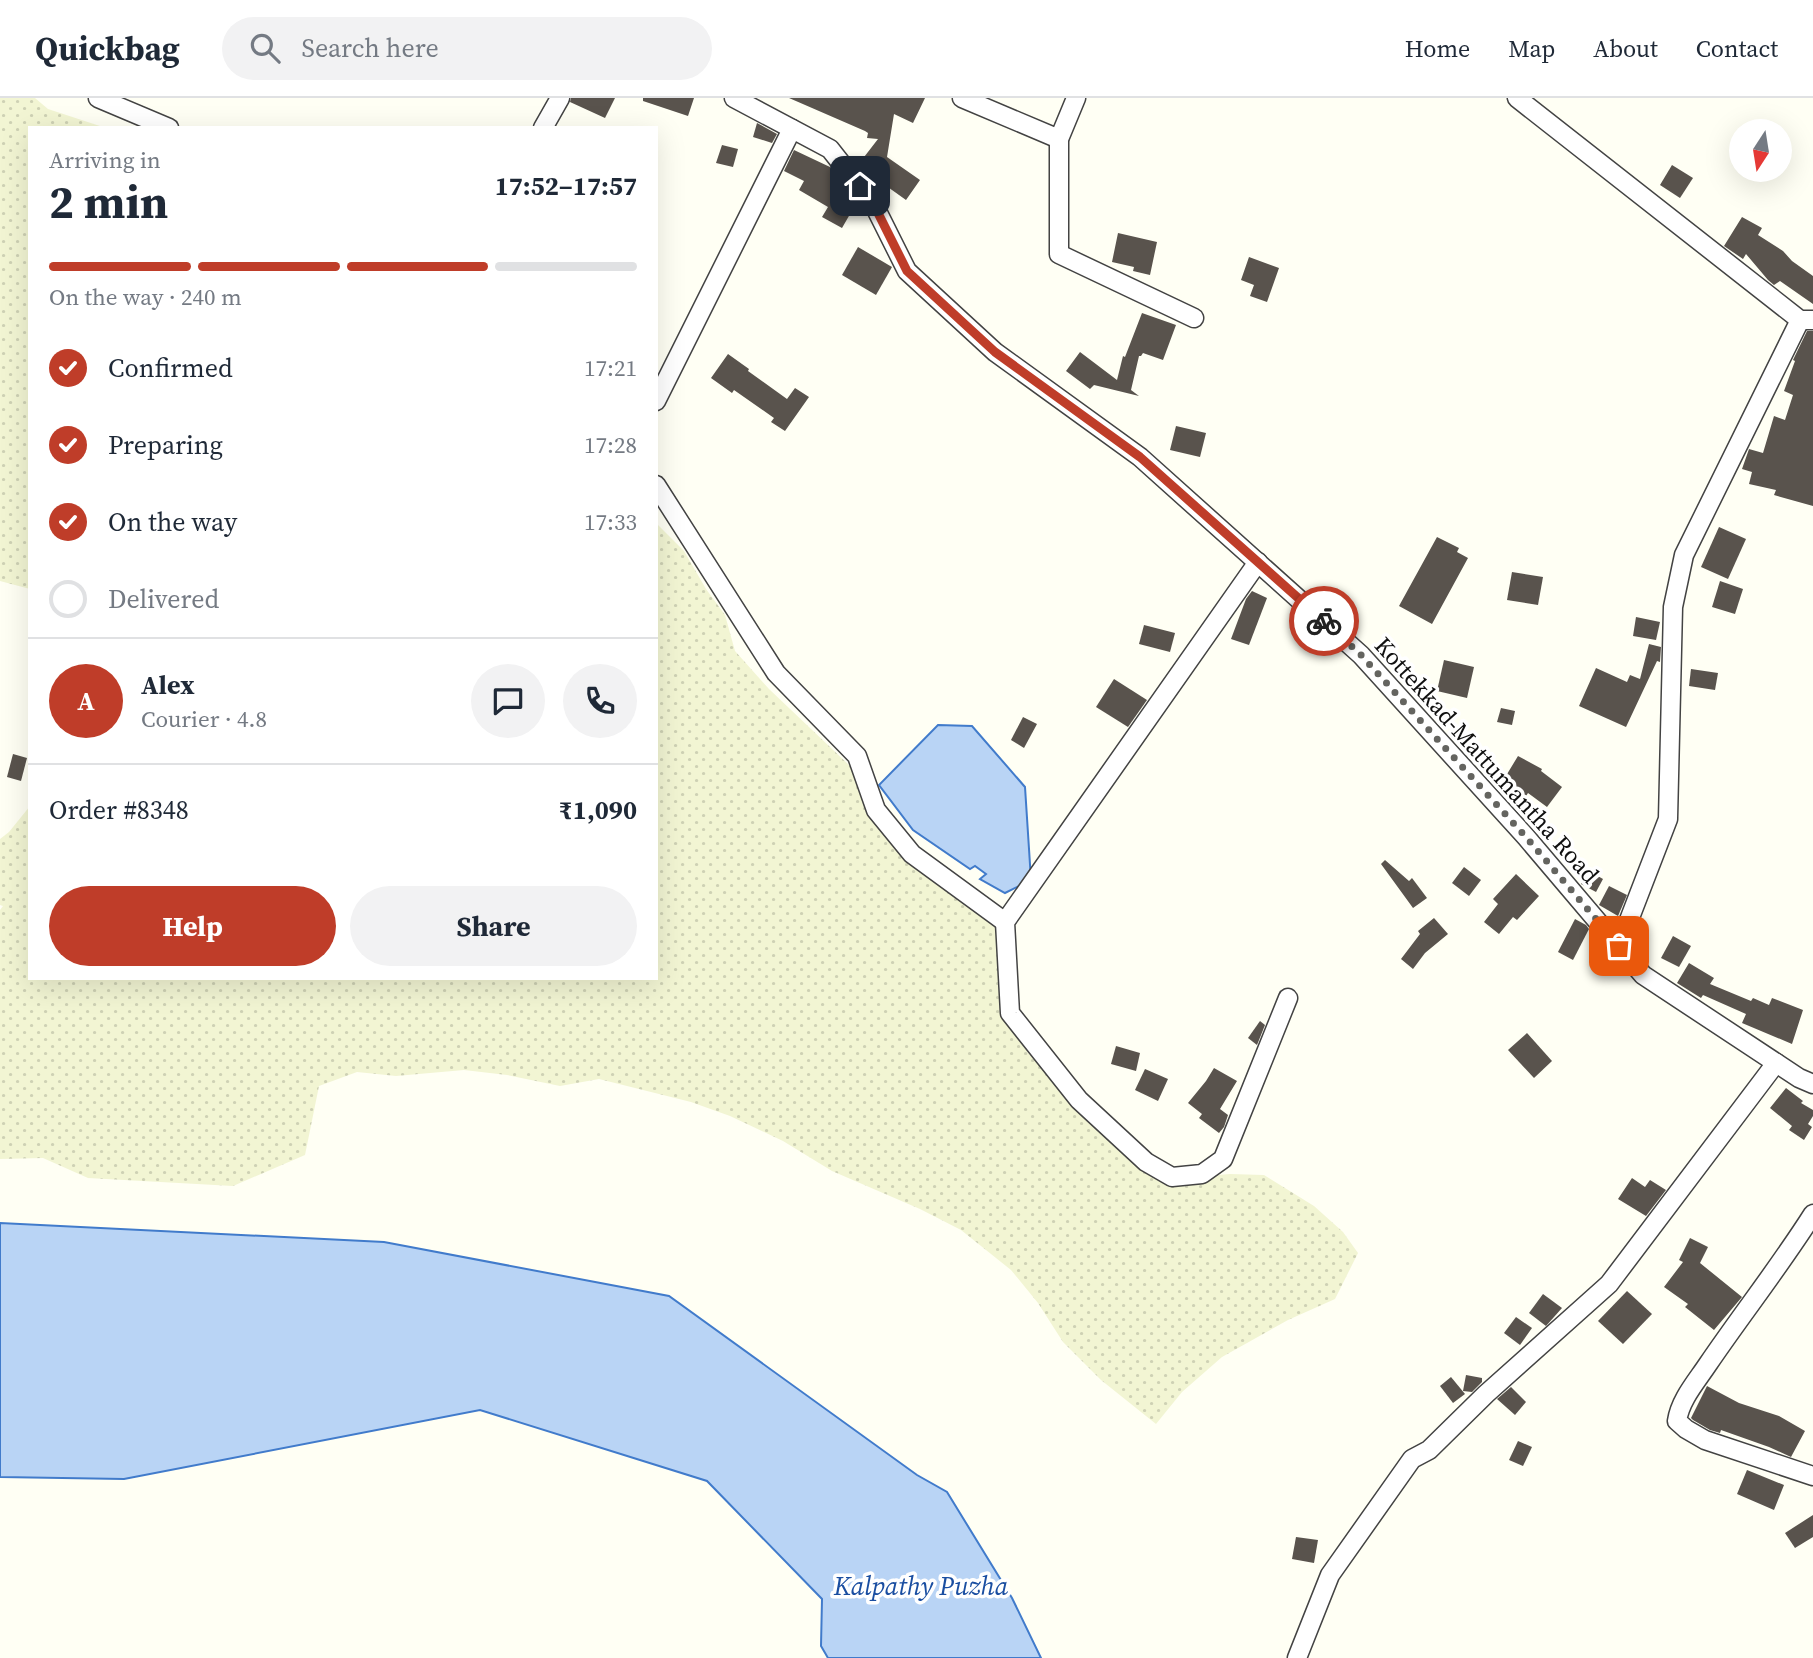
<!DOCTYPE html>
<meta charset="utf-8">
<style>
:root{--surface:#fff;--page:#f2f2f3;--text:#1f2937;--muted:#747a83;--line:#e0e1e3;--accent:#bf3d29}
body{margin:0;font-family:"Source Serif 4",serif;background:var(--page);color:var(--text);height:100vh;display:flex;flex-direction:column;font-size:26px;white-space:nowrap}
*{box-sizing:border-box;margin:0}
p{font-size:23px;color:var(--muted)}
.icon{flex:none;width:38px;height:38px;fill:none;stroke:currentColor;stroke-width:2;stroke-linecap:round;stroke-linejoin:round}
.map{position:relative;flex:1;overflow:hidden}
.drawer{position:absolute;left:28px;top:28px;width:630px;height:854px;display:flex;flex-direction:column;background:var(--surface);border-radius:0px;box-shadow:0 7px 28px #0002}
.drawer>*{flex:none}
.needle{width:46px;rotate:192deg}
.tools{position:absolute;left:1729px;top:21px;display:grid;gap:14px}
.tools a{display:grid;place-items:center;width:63px;height:63px;border-radius:50%;background:var(--surface);box-shadow:0 7px 28px #0002;font-size:35px}
.pin{position:absolute;display:grid;place-items:center;width:60px;height:60px;color:#fff;margin:-30px;border-radius:14px;box-shadow:0 4px 10px #0006}
.courier{position:absolute;display:grid;place-items:center;width:70px;height:70px;margin:-35px;border:5px solid #bf3d29;border-radius:50%;background:#fff;color:#222;box-shadow:0 2px 9px #0007}
.head em{font-style:normal;font-weight:700}
.head div{display:flex;flex-direction:column-reverse}
.head{display:flex;align-items:center;justify-content:space-between;height:119px;padding:0 21px}
h1{font-size:46px;font-weight:700;line-height:52px}
.bar{display:grid;grid-template-columns:repeat(4,1fr);gap:10px 7px;align-content:center;height:84px;padding:0 21px}
.bar i{height:9px;border-radius:5px;background:var(--line)}
.bar .selected{background:var(--accent)}
.bar p{grid-column:span 4}
.line{display:flex;align-items:center;gap:18px;padding:0 21px;border-top:2px solid var(--line)}
.line div{flex:1}
.round{display:grid;place-items:center;flex:none;width:74px;height:74px;border-radius:37px;background:var(--page)}
ol{padding:0 21px;list-style:none}
li{display:flex;align-items:center;gap:21px;height:77px}
li p{margin-inline-start:auto}
li .icon{padding:7px;border-radius:50%;background:var(--accent);color:#fff;stroke-width:4}
li:last-child{color:var(--muted)}
li i{width:38px;height:38px;border:4px solid var(--line);border-radius:50%}
.cta{display:flex;gap:14px;margin-top:auto;padding:14px 21px}
.cta a{flex:1;height:80px;border-radius:42px;background:var(--accent);color:#fff;font-size:28px;font-weight:700;line-height:80px;text-align:center}
.cta a+a{background:var(--page);color:var(--text)}
header{display:flex;align-items:center;gap:42px;box-sizing:border-box;height:98px;padding:0 35px;background:var(--surface);border-bottom:2px solid var(--line)}
header strong{font-size:33px}
nav{display:flex;gap:38px;margin-inline-start:auto;font-size:24px}
.search{width:490px;height:63px;background:var(--page);display:flex;align-items:center;gap:18px;box-sizing:border-box;padding:0 24px;border-radius:38px;color:var(--muted);font-size:26px}
.map>svg:first-child{display:block}
.farmland{fill:url(#farmland-dots)}
.water{fill:#b9d4f5;stroke:#417bcb;stroke-width:2}
.building{fill:#59534d}
.lines{fill:none;stroke-linecap:round;stroke-linejoin:round}
.minor-casing{stroke:#434343;stroke-width:21}
.minor{stroke:#fff;stroke-width:18}
.done{stroke:#646460;stroke-width:7;stroke-dasharray:0 12.6}
.route{stroke:#bf3d29;stroke-width:9}
.labels{text-anchor:middle;dominant-baseline:central;stroke-width:7;stroke-linejoin:round;paint-order:stroke}
.street-label{font-size:24px;fill:#101010;stroke:#fff}
.water-label{font-size:26px;font-style:italic;fill:#1a4ea1;stroke:#fff}
</style>
<header>
<strong>Quickbag</strong>
<div class="search"><svg class="icon" aria-label="search" viewBox="0 0 24 24"><circle cx="10" cy="10" r="6"/><path d="M15 15l6 6"/></svg>Search here</div>
<nav><a>Home</a><a>Map</a><a>About</a><a>Contact</a></nav>
</header>
<div class="map">
<svg width="1813" height="1560" viewBox="0 0 1813 1560">
<defs>
<pattern id="farmland-dots" width="8" height="8" patternUnits="userSpaceOnUse" patternTransform="scale(1.75)"><rect width="8" height="8" fill="#f2f5d3"/><path d="M2 2h.1M6 6h.1" fill="none" stroke="#ced1b4" stroke-width="1.8" stroke-linecap="round"/></pattern>
</defs>
<rect width="100%" height="100%" fill="#fffff4"/>
<g class="farmland">
<polygon points="0,0 35,0 48,11 106,30 30,30 30,491 0,483"/>
<polygon points="656,425 684,453 706,491 725,517 735,553 769,591 851,669 867,702 982,817 1010,842 1006,916 1028,955 1101,1029 1131,1063 1164,1077 1193,1079 1230,1076 1264,1077 1314,1108 1343,1134 1358,1155 1335,1201 1288,1222 1222,1259 1182,1294 1156,1326 1101,1282 1063,1244 1038,1205 1011,1172 961,1132 920,1111 832,1073 783,1043 730,1018 691,1004 599,981 560,988 507,977 464,972 396,978 357,974 319,988 305,1057 233,1088 88,1080 43,1060 0,1061 0,812 3,808 0,807 0,741 9,734 30,708 30,880 656,880"/>
</g>
<g class="water">
<polygon points="938,627 972,628 1025,689 1031,782 1005,795 980,781 986,776 975,768 970,771 913,732 879,687"/>
<polygon points="0,1125 384,1144 669,1198 917,1377 947,1394 1012,1500 1041,1560 828,1560 821,1548 822,1501 707,1383 480,1312 124,1381 0,1379"/>
</g>
<g class="building">
<polygon points="571,0 615,0 605,20 570,4"/>
<polygon points="643,0 694,0 688,18 643,3"/>
<polygon points="789,0 925,0 913,25 894,16 887,59 920,82 906,102 885,87 887,84 861,63 878,41 867,40 868,35 865,33"/>
<polygon points="757,25 777,36 772,45 753,39"/>
<polygon points="722,47 738,51 733,69 716,65"/>
<polygon points="794,52 830,69 837,78 832,87 854,99 857,104 842,130 822,119 828,109 799,92 804,83 784,73"/>
<polygon points="1672,67 1693,80 1680,100 1660,87"/>
<polygon points="1742,119 1762,130 1758,137 1783,153 1792,163 1813,178 1813,206 1780,183 1774,187 1768,182 1746,156 1743,161 1724,148"/>
<polygon points="1118,135 1157,144 1150,177 1133,173 1134,169 1112,164"/>
<polygon points="858,149 892,169 876,197 842,177"/>
<polygon points="1249,159 1279,170 1267,204 1250,198 1254,187 1241,182"/>
<polygon points="1142,215 1176,227 1163,262 1143,255 1141,258 1139,258 1131,292 1139,298 1094,287 1090,291 1066,273 1080,254 1117,282 1123,258 1125,259"/>
<polygon points="1807,233 1813,233 1813,408 1774,397 1776,392 1749,386 1752,374 1742,371 1749,351 1763,355 1774,318 1785,322 1793,297 1784,293 1795,263 1793,262"/>
<polygon points="728,256 749,271 748,273 787,301 795,290 809,299 785,333 771,324 774,320 734,292 732,295 711,280"/>
<polygon points="1176,328 1206,335 1200,359 1170,352"/>
<polygon points="1719,429 1746,441 1728,481 1701,469"/>
<polygon points="1437,439 1459,450 1457,454 1468,460 1432,526 1399,508"/>
<polygon points="1512,474 1543,479 1538,507 1507,502"/>
<polygon points="1720,483 1743,491 1735,516 1712,509"/>
<polygon points="1252,493 1267,500 1249,547 1231,541 1246,501"/>
<polygon points="1636,519 1660,524 1656,542 1633,538"/>
<polygon points="1144,527 1175,535 1170,554 1139,546"/>
<polygon points="1649,546 1661,549 1660,564 1657,563 1626,629 1579,608 1596,570 1627,584 1630,577 1640,581"/>
<polygon points="1444,562 1474,569 1467,600 1437,593"/>
<polygon points="1691,571 1718,575 1715,592 1689,588"/>
<polygon points="1114,581 1147,602 1128,629 1096,609"/>
<polygon points="1501,610 1515,613 1512,627 1497,624"/>
<polygon points="1023,619 1037,626 1024,650 1011,642"/>
<polygon points="13,656 27,660 21,683 7,679"/>
<polygon points="1518,658 1542,671 1541,673 1562,689 1547,709 1528,695 1521,706 1498,691"/>
<polygon points="1385,762 1409,783 1412,780 1427,800 1413,810 1381,766"/>
<polygon points="1464,769 1481,782 1469,798 1452,785"/>
<polygon points="1589,773 1603,781 1596,794 1581,786"/>
<polygon points="1516,776 1539,798 1517,822 1513,819 1499,836 1484,824 1498,806 1493,801"/>
<polygon points="1609,788 1627,797 1618,818 1599,807"/>
<polygon points="1434,820 1448,836 1425,855 1413,871 1401,861 1420,836 1418,833"/>
<polygon points="1575,821 1586,827 1589,831 1573,862 1558,854"/>
<polygon points="1673,838 1691,848 1679,869 1661,860"/>
<polygon points="1689,865 1714,880 1710,886 1751,903 1753,900 1769,907 1772,900 1803,912 1792,946 1742,925 1746,916 1703,897 1701,900 1677,885"/>
<polygon points="1260,923 1265,927 1257,947 1248,940"/>
<polygon points="1527,935 1552,963 1534,980 1508,952"/>
<polygon points="1116,948 1140,955 1136,973 1111,966"/>
<polygon points="1214,970 1237,983 1220,1011 1228,1017 1224,1029 1219,1035 1199,1020 1202,1016 1188,1005 1206,983"/>
<polygon points="1145,971 1168,981 1158,1003 1135,992"/>
<polygon points="1786,990 1803,1003 1801,1005 1813,1012 1813,1018 1808,1026 1812,1029 1804,1042 1789,1032 1792,1028 1770,1010"/>
<polygon points="1632,1080 1645,1089 1650,1082 1666,1092 1646,1118 1618,1101"/>
<polygon points="1690,1140 1708,1149 1700,1165 1742,1199 1714,1232 1685,1209 1688,1206 1664,1189 1683,1164 1679,1162"/>
<polygon points="1627,1193 1652,1216 1623,1246 1598,1223"/>
<polygon points="1543,1196 1562,1210 1546,1228 1529,1215"/>
<polygon points="1516,1219 1532,1230 1520,1247 1504,1235"/>
<polygon points="1466,1277 1482,1280 1482,1284 1472,1294 1463,1293"/>
<polygon points="1451,1279 1465,1296 1453,1305 1440,1288"/>
<polygon points="1707,1288 1739,1305 1779,1318 1805,1333 1791,1359 1769,1349 1721,1332 1720,1335 1710,1332 1693,1322 1691,1320"/>
<polygon points="1511,1289 1526,1304 1515,1317 1497,1301"/>
<polygon points="1518,1343 1532,1349 1523,1368 1509,1362"/>
<polygon points="1747,1372 1784,1387 1774,1412 1737,1396"/>
<polygon points="1813,1417 1813,1439 1795,1450 1785,1435"/>
<polygon points="1296,1439 1318,1442 1314,1465 1292,1461"/>
</g>
<g class="lines">
<defs>
<g id="minor">
<polyline points="98,0 169,30"/>
<polyline points="734,0 830,51 874,107 907,173 995,254 1140,359 1361,557 1526,739 1643,877 1799,980 1813,986"/>
<polyline points="962,0 1059,41"/>
<polyline points="1076,0 1059,41 1059,156 1194,220"/>
<polyline points="1517,0 1800,222 1813,222"/>
<polyline points="543,30 560,0"/>
<polyline points="656,303 792,31"/>
<polyline points="656,387 776,575 857,658 876,712 912,756 1005,824"/>
<polyline points="1258,464 1005,824 1010,915 1079,1002 1146,1064 1172,1079 1202,1076 1223,1061 1288,900"/>
<polyline points="1619,848 1668,721 1673,509 1684,457 1800,222"/>
<path d="M1813,1116C1780,1168 1742,1216 1708,1266C1696,1284 1680,1302 1677,1323L1686,1331L1705,1342L1813,1378"/>
<polyline points="1297,1560 1330,1477 1412,1361 1429,1352 1486,1296 1609,1186 1776,965"/>
</g>
</defs>
<use href="#minor" class="minor-casing"/>
<use href="#minor" class="minor"/>
</g>
<g class="lines">
<polyline class="done" points="1324,523 1361,557 1526,739 1619,848"/>
<polyline class="route" points="860,88 874,107 907,173 995,254 1140,359 1324,523"/>
</g>
<g class="labels">
<g class="street-label">
<text transform="translate(1487 662) rotate(48)">Kottekkad-Mattumantha Road</text>
</g>
<g class="water-label">
<text x="921" y="1488">Kalpathy Puzha</text>
</g>
</g>
</svg>
<div class="tools">
<a><svg class="needle" viewBox="-14 -14 28 28"><path d="M0-13l5 13h-10z" fill="#e53935"/><path d="M0 13l5-13h-10z" fill="#747a83"/></svg></a>
</div>
<div class="pin" style="left:1619px;top:848px;background:#ea580c"><svg class="icon" aria-label="bag" viewBox="0 0 24 24"><path d="M5 8h14l-1 12H6zM9 8a3 3 0 0 1 6 0"/></svg></div>
<div class="pin" style="left:860px;top:88px;background:#1f2937"><svg class="icon" aria-label="home" viewBox="0 0 24 24"><path d="M3 11l9-7 9 7M6 9v11h12V9"/></svg></div>
<div class="courier" style="left:1324px;top:523px"><svg class="icon" aria-label="bike" viewBox="0 0 24 24"><circle cx="6" cy="16" r="4"/><circle cx="18" cy="16" r="4"/><path d="M6 16l4-8h5l3 8M10 8l3 8H6M13 5h3"/></svg></div>
<section class="drawer">
<div class="head"><div><h1>2 min</h1><p>Arriving in</p></div><em>17:52–17:57</em></div>
<div class="bar"><i class="selected"></i><i class="selected"></i><i class="selected"></i><i></i><p>On the way · 240 m</p></div>
<ol>
<li><svg class="icon" aria-label="check" viewBox="0 0 24 24"><path d="M5 12l5 5 9-10"/></svg>Confirmed<p>17:21</p></li>
<li><svg class="icon" aria-label="check" viewBox="0 0 24 24"><path d="M5 12l5 5 9-10"/></svg>Preparing<p>17:28</p></li>
<li><svg class="icon" aria-label="check" viewBox="0 0 24 24"><path d="M5 12l5 5 9-10"/></svg>On the way<p>17:33</p></li>
<li><i></i>Delivered</li>
</ol>
<div class="line" style="height:126px"><b class="round" style="background:var(--accent);color:#fff">A</b><div><b>Alex</b><p>Courier · 4.8</p></div><a class="round"><svg class="icon" aria-label="chat" viewBox="0 0 24 24"><path d="M4 5h16v11H9l-5 4z"/></svg></a><a class="round"><svg class="icon" aria-label="phone" viewBox="0 0 24 24"><path d="M5 4h4l2 5-3 2q2 4 5 5l2-3 5 2v4C11 20 4 13 5 4z"/></svg></a></div>
<div class="line" style="height:91px"><div>Order #8348</div><b>₹1,090</b></div>
<div class="cta"><a>Help</a><a>Share</a></div>
</section>
</div>
